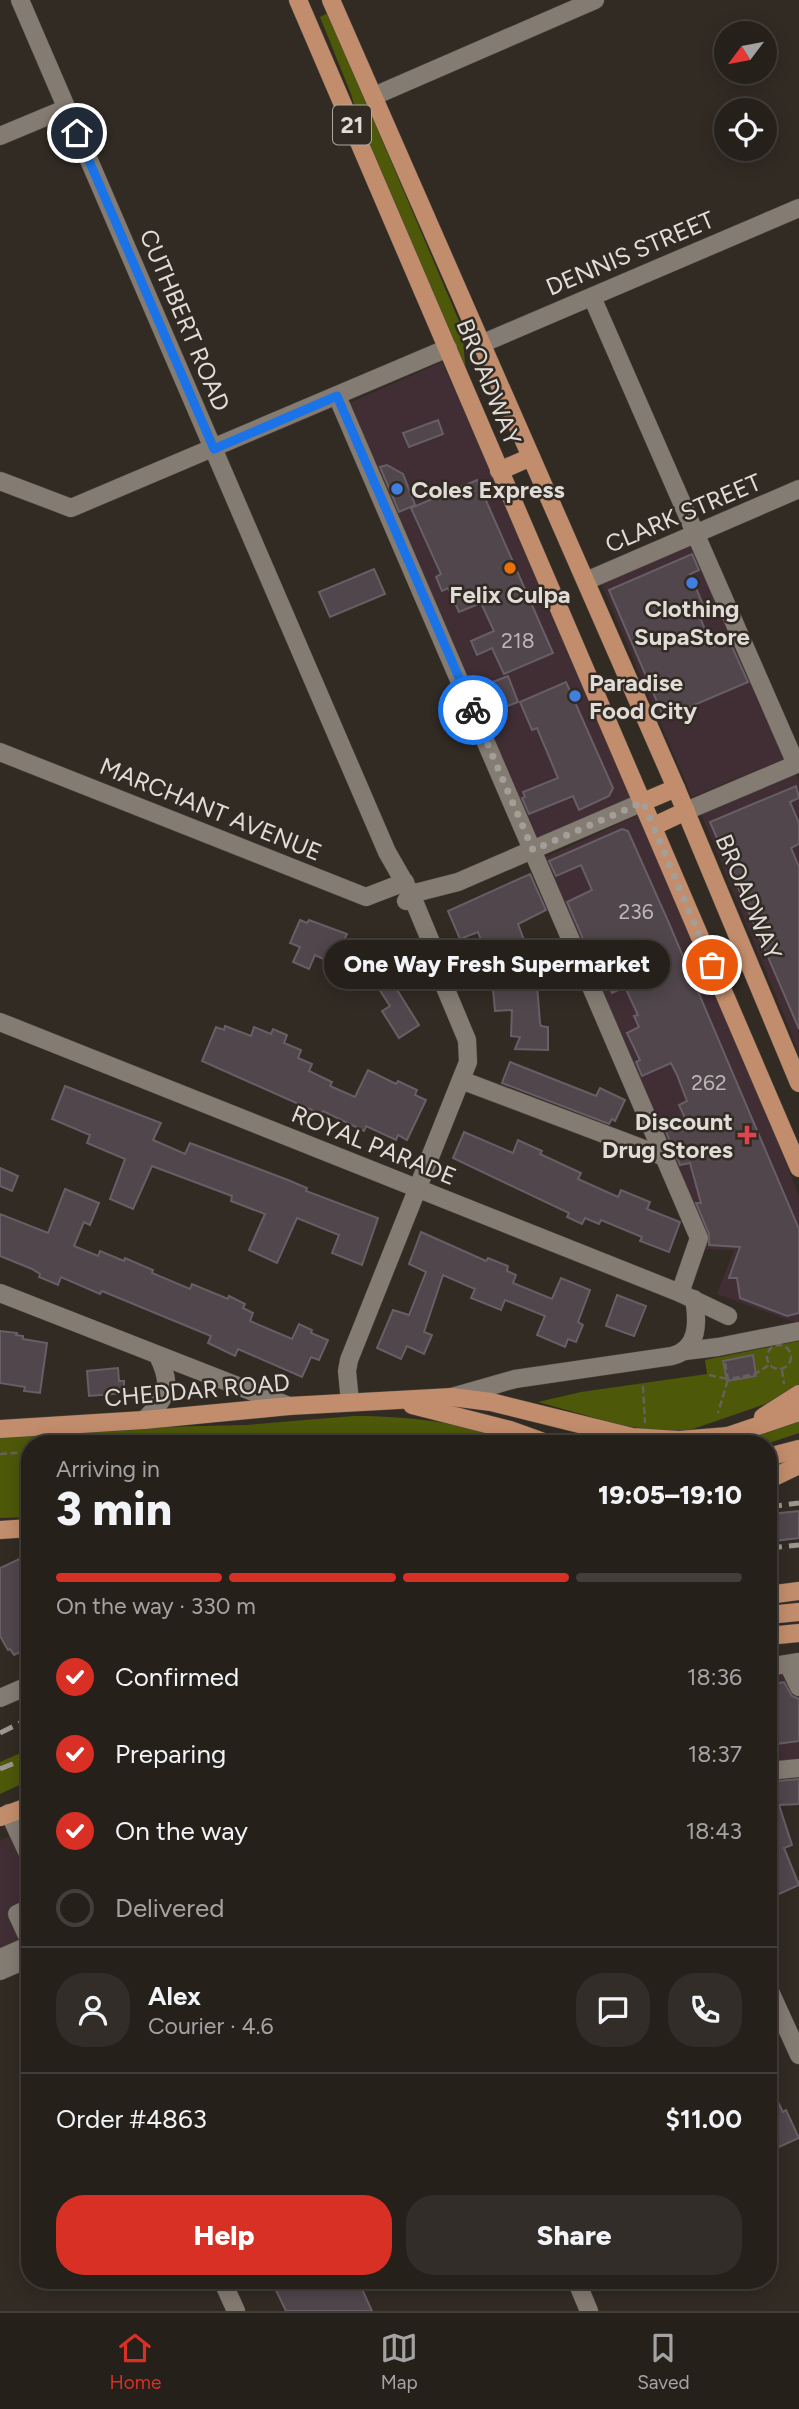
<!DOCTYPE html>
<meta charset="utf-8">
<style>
:root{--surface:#26201b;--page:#322d28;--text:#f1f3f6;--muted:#a4a3a3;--line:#423e3a;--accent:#d93025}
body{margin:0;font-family:Figtree,sans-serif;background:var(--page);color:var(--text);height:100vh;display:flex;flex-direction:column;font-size:26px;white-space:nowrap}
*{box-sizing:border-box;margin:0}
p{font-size:23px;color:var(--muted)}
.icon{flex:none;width:38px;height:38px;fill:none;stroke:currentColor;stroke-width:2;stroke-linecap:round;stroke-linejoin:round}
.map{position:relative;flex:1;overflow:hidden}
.side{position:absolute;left:21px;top:1435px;width:756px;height:854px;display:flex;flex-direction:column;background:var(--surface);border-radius:28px;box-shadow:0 4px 18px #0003,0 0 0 2px var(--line)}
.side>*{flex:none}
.needle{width:46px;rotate:238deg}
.controls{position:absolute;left:714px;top:21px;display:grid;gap:14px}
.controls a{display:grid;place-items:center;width:63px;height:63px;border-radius:50%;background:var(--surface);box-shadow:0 4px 18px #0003,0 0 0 2px var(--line);font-size:35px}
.pin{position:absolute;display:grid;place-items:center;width:60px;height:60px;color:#fff;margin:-30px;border:4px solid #fff;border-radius:50%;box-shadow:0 2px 7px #0007}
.courier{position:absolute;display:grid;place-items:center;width:70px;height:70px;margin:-35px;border:5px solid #1a73e8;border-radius:50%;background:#fff;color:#222;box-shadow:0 2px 9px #0007}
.bubble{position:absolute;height:49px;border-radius:24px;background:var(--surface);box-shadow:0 4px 18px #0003,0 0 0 2px var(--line);font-size:23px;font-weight:800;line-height:49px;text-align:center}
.headline em{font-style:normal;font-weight:800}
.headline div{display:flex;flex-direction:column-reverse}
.headline{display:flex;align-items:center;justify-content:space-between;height:119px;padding:0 35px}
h1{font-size:46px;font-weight:800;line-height:52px}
.bar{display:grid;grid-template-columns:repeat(4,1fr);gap:10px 7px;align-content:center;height:84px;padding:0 35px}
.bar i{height:9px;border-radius:5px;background:var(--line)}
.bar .selected{background:var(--accent)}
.bar p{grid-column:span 4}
.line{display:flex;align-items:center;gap:18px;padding:0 35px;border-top:2px solid var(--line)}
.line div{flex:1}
.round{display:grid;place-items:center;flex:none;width:74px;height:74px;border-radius:28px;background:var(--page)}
ol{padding:0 35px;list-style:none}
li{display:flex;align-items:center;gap:21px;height:77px}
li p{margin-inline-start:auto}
li .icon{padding:7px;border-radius:50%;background:var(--accent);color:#fff;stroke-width:4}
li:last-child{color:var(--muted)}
li i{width:38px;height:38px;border:4px solid var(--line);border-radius:50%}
.cta{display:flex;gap:14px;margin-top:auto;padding:14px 35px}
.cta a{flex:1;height:80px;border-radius:28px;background:var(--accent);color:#fff;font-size:28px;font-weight:800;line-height:80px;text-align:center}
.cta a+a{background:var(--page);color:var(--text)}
.tabs{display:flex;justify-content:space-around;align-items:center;height:98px;border-top:2px solid var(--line);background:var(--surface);font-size:19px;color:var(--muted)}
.tabs a{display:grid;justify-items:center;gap:4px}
.tabs .selected{color:var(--accent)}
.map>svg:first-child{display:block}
.commercial{fill:#412e35}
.green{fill:#4d5809}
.building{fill:#50464c;stroke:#685e65;stroke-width:2}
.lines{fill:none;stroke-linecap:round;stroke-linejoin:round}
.minor-casing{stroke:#4e4842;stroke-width:19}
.major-casing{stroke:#4e4842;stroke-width:19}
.path{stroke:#67615a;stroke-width:2.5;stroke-dasharray:7 3.5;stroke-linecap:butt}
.minor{stroke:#847c73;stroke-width:18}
.major{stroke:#c28d6c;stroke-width:18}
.rail{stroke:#9b9690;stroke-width:5;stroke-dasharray:14 7;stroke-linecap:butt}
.done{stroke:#a49e98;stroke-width:7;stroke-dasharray:0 12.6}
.route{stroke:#1a73e8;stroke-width:9}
.shop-dot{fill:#3f7fe0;stroke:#322b24;stroke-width:2.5}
.food-dot{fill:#e8710a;stroke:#322b24;stroke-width:2.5}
.health-dot{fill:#e0444e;stroke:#322b24;stroke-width:2.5}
.labels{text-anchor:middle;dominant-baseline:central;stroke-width:5;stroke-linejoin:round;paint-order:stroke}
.number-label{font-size:21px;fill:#bdb6b4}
.shield{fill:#322b24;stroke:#aca7a1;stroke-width:2}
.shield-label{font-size:23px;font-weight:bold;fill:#e1dcd7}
.street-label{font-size:24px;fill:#e1dcd7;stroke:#322b24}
.poi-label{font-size:24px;font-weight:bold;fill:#e1dcd7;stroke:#322b24;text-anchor:start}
</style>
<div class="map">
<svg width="799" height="2311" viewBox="0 0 799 2311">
<rect width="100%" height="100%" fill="#322b24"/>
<g class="commercial">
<polygon points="442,362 643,802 530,849 338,408"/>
<polygon points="695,534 789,757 692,797 598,576"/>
<polygon points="794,769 799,781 799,1052 700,811"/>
<polygon points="647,811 799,1196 799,1324 717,1294 734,1250 703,1249 538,861"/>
<polygon points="799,1670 799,1772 768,1775 768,1674"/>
<polygon points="10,1836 30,1879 30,1961 0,1974 0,1841"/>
</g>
<g class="green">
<polygon points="328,13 462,328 466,375 364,138 351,94 320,17"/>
<polygon points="799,1341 799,1387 774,1401 690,1430 651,1430 620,1425 538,1402 581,1392 707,1374 705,1360"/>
<path d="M354,1416C410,1416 469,1423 521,1444H30V1517L0,1518V1435L159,1427L246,1425Z"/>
<polygon points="799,1421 799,1433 766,1444 732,1444"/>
<polygon points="30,1749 30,1780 0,1794 0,1762"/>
</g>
<g class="building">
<polygon points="438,420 443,434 409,447 403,433"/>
<polygon points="387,465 403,474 415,505 399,512 380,467"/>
<polygon points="477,480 553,653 504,674 492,648 477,655 471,641 494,631 481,603 459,612 448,588 442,591 436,577 441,574 411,508"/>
<polygon points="692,554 699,570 690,574 707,614 700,617 712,647 729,640 748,682 664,718 609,590"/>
<polygon points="374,569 385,594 330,617 319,592"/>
<polygon points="508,676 518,702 492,712 482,686"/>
<polygon points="566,682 613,788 609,796 579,810 573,796 529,814 522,798 525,797 523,792 558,778 537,728 532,730 520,702"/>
<polygon points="796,786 799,798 790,802 799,823 799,844 791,848 799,867 799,1029 710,822"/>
<polygon points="622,829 628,831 668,921 799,1229 799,1313 787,1316 740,1298 737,1278 729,1278 740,1247 709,1245 709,1234 696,1203 701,1203 690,1163 680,1165 664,1127 685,1118 679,1105 687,1101 677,1075 671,1063 642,1076 636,1062 640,1060 627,1033 639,1027 634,1016 638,1015 625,987 612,993 601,966 596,969 567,902 592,890 581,865 556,876 549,861"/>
<polygon points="530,874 546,910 518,924 536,972 540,1023 541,1026 548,1027 548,1050 515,1049 520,1037 511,1036 512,1010 495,1011 491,967 478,932 460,939 448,911"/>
<polygon points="300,920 307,923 309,920 347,934 343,942 357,949 347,970 315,955 309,969 293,962 300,947 290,943"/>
<polygon points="383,953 398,978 396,979 398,982 394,985 419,1025 399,1038 382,1011 390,1006 364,966"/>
<polygon points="225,1026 251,1036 254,1027 271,1034 273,1029 287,1035 284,1043 301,1050 298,1058 312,1064 309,1071 332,1082 330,1086 355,1097 368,1070 396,1084 398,1081 417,1090 415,1095 426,1100 407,1140 398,1135 396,1140 366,1126 364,1131 323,1111 321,1114 202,1061 216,1027 224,1030"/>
<polygon points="510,1062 596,1096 600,1088 625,1100 615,1121 612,1119 609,1124 502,1083"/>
<polygon points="65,1086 161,1123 153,1140 185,1154 190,1143 288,1180 307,1188 306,1191 378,1218 362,1265 332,1253 339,1235 297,1218 277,1263 249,1250 265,1214 231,1201 232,1196 152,1166 133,1209 110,1199 125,1159 87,1143 90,1135 52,1119"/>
<polygon points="464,1132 513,1153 518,1140 542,1151 540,1154 581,1173 578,1179 618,1197 621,1190 650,1202 647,1209 680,1222 669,1252 640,1241 642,1237 601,1220 599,1224 585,1218 582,1224 567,1217 569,1213 453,1158"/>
<polygon points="0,1168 18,1176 12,1191 0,1186"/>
<polygon points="65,1189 99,1203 90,1225 84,1222 74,1246 98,1256 100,1251 124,1261 125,1258 153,1270 152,1273 190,1289 192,1284 228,1299 229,1296 245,1304 243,1308 253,1313 250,1321 292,1339 299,1324 312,1330 311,1333 328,1340 319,1360 311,1357 302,1377 238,1349 235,1356 208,1343 211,1336 102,1291 100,1294 61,1277 58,1285 39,1277 40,1274 32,1269 0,1256 0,1214 48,1233"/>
<polygon points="421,1232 486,1261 488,1258 508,1266 507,1271 516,1275 513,1283 552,1299 561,1278 590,1290 578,1322 583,1325 576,1342 568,1339 565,1347 537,1335 545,1316 505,1300 501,1310 471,1298 475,1289 443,1275 424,1332 432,1335 424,1354 407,1346 401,1359 377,1348 393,1310 409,1315 426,1272 409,1264"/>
<polygon points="617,1295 646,1306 634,1336 606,1326"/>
<polygon points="0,1331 17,1333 16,1335 23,1336 23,1339 47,1343 40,1393 24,1391 25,1387 0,1383"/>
<polygon points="753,1355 756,1376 727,1381 723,1361"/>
<polygon points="118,1368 119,1381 124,1381 124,1393 89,1396 87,1371"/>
<polygon points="799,1511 799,1538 774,1541 774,1538 768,1539 768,1524 772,1524 771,1514"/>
<polygon points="30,1554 30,1647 14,1655 10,1649 8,1650 0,1636 0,1568"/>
<polygon points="784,1682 792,1696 799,1699 799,1741 768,1745 768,1685"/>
<polygon points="799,1779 799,1804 779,1805 792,1845 784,1848 799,1885 768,1899 768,1782"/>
<polygon points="768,2082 783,2112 786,2110 799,2138 768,2152"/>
<polygon points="271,2280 358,2280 372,2311 286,2311"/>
</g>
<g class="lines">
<defs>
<g id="minor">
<polyline points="20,0 387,852 411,894 433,947 444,985 467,1040 468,1062 349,1360 347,1371 350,1402"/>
<polyline points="374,96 595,0"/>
<polyline points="0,136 67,108"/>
<polyline points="592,297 796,764"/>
<polyline points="481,344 799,208"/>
<polyline points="337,396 699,1238 680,1293"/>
<polyline points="0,481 71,508 448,348"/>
<polyline points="586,581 799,489"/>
<polyline points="0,752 366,897 405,882"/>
<polyline points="686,811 799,763"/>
<polyline points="406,901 411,894 458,882 643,802"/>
<polyline points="0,1022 680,1293 728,1316"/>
<polyline points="461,1080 665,1157"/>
<polyline points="0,1293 289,1406"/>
<polyline points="685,1351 718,1347 799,1331"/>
<path d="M452,1397L515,1379L672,1356C699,1349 698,1322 694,1299"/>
<path d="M144,1420C167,1398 173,1386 158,1356"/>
<polyline points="788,1664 799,1687"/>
<polyline points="768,1667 799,1662"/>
<polyline points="0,1698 30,1685"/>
<polyline points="768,1771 799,1768"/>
<polyline points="9,1813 30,1858"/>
<polyline points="30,1908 17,1914 30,1942"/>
<polyline points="0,1958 30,1945"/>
<polyline points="0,1971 30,1958"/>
<polyline points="768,1987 799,2055"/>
<polyline points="222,2280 236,2311"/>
<polyline points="576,2280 589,2311"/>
</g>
<g id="major">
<polyline points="298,0 799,1168"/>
<polyline points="331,0 676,788 799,1083"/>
<polyline points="499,471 531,457"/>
<polyline points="643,802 676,788"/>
<polyline points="654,826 686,811"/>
<polyline points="412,1405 510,1430 549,1444"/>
<polyline points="763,1417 799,1394"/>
<polyline points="0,1429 144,1420 289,1406 452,1397 491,1402 632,1437 679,1440 728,1436"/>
<polyline points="719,1439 799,1412"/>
<polyline points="768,1457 799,1449"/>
<polyline points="768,1480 799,1465"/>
<polyline points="0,1530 30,1528"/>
<polyline points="768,1595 799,1591"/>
<polyline points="768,1615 799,1612"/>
<polyline points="768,1636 799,1633"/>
<polyline points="0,1817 30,1806"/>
</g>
</defs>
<use href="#minor" class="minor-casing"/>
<use href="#major" class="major-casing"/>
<g class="path">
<circle cx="779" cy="1357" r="12"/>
<polyline points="725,1363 728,1379 755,1374 769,1365"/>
<polyline points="782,1370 784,1384"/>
<polyline points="709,1375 728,1379 718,1413"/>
<polyline points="643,1386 645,1423"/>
<polyline points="122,1444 275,1437 310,1438 332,1444"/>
<polyline points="0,1454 30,1452"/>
</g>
<use href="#minor" class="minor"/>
<use href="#major" class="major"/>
<g class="rail">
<polyline points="768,1507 799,1503"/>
<polyline points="768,1548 799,1545"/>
<polyline points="0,1733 30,1718"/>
<polyline points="0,1769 30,1757"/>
</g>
</g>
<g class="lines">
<polyline class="done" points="473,710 533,850 643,802 712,965"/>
<polyline class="route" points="77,133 214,449 337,396 473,710"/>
</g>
<g class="shop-dot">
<circle cx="397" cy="489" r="7"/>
<circle cx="692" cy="583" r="7"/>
<circle cx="575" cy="696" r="7"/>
</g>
<circle class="food-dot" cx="510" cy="568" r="7"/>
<path class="health-dot" d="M743.5 1124.5h7v7h7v7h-7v7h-7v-7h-7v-7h7z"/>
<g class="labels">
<g class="number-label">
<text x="518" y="640">218</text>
<text x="636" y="911">236</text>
<text x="709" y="1082">262</text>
</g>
<rect class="shield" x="333" y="105.5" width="38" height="39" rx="5"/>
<g class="shield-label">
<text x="352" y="125">21</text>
</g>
<g class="street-label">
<text transform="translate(630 253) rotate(-23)">DENNIS STREET</text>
<text transform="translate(185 320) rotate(67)">CUTHBERT ROAD</text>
<text transform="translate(489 382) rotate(68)">BROADWAY</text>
<text transform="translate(683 513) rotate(-23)">CLARK STREET</text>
<text transform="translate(211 809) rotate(22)">MARCHANT AVENUE</text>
<text transform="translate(749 897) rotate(67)">BROADWAY</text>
<text transform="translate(374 1145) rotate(22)">ROYAL PARADE</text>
<text transform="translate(197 1390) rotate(-5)">CHEDDAR ROAD</text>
</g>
<g class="poi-label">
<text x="411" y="489">Coles Express</text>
<text x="510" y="594" text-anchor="middle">Felix Culpa</text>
<text x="692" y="608" text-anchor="middle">Clothing<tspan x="692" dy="28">SupaStore</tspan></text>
<text x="589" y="682">Paradise<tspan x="589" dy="28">Food City</tspan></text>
<text x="733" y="1121" text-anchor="end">Discount<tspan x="733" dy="28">Drug Stores</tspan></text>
</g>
</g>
</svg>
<div class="controls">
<a><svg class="needle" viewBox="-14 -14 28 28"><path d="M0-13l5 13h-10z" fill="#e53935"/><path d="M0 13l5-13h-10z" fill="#a4a3a3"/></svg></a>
<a><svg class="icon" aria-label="locate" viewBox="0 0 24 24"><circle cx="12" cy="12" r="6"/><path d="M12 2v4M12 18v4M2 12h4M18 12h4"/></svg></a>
</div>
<div class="pin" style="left:712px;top:965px;background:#ea580c"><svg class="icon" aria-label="bag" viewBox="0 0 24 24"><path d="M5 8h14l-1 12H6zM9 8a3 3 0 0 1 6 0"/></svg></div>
<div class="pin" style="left:77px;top:133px;background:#1f2937"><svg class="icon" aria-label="home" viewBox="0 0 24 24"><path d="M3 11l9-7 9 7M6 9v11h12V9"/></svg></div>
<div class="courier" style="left:473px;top:710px"><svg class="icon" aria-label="bike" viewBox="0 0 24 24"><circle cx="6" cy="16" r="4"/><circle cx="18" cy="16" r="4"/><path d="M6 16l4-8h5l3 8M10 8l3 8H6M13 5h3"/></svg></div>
<div class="bubble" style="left:324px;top:940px;width:346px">One Way Fresh Supermarket</div>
<section class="side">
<div class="headline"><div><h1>3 min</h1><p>Arriving in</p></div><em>19:05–19:10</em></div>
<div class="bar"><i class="selected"></i><i class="selected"></i><i class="selected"></i><i></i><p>On the way · 330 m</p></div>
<ol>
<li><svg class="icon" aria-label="check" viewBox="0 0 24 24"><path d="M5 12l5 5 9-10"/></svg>Confirmed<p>18:36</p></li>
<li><svg class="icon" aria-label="check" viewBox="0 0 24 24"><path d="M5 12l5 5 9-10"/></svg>Preparing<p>18:37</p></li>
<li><svg class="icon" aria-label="check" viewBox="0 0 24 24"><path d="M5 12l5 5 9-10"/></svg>On the way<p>18:43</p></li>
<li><i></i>Delivered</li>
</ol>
<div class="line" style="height:126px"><a class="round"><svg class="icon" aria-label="person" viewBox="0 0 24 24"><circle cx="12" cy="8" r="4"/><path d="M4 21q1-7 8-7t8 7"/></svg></a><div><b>Alex</b><p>Courier · 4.6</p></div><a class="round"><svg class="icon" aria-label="chat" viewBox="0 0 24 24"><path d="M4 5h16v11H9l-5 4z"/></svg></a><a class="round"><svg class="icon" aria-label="phone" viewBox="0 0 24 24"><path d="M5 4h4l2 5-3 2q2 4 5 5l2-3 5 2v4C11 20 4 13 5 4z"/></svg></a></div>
<div class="line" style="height:91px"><div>Order #4863</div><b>$11.00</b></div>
<div class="cta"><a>Help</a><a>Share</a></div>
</section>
</div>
<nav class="tabs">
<a class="selected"><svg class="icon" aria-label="home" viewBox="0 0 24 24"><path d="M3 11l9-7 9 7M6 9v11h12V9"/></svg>Home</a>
<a><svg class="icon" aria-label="map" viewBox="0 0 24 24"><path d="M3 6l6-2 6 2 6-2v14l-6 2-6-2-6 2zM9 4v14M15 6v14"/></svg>Map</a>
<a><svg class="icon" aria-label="saved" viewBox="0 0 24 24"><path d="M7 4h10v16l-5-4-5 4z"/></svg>Saved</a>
</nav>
